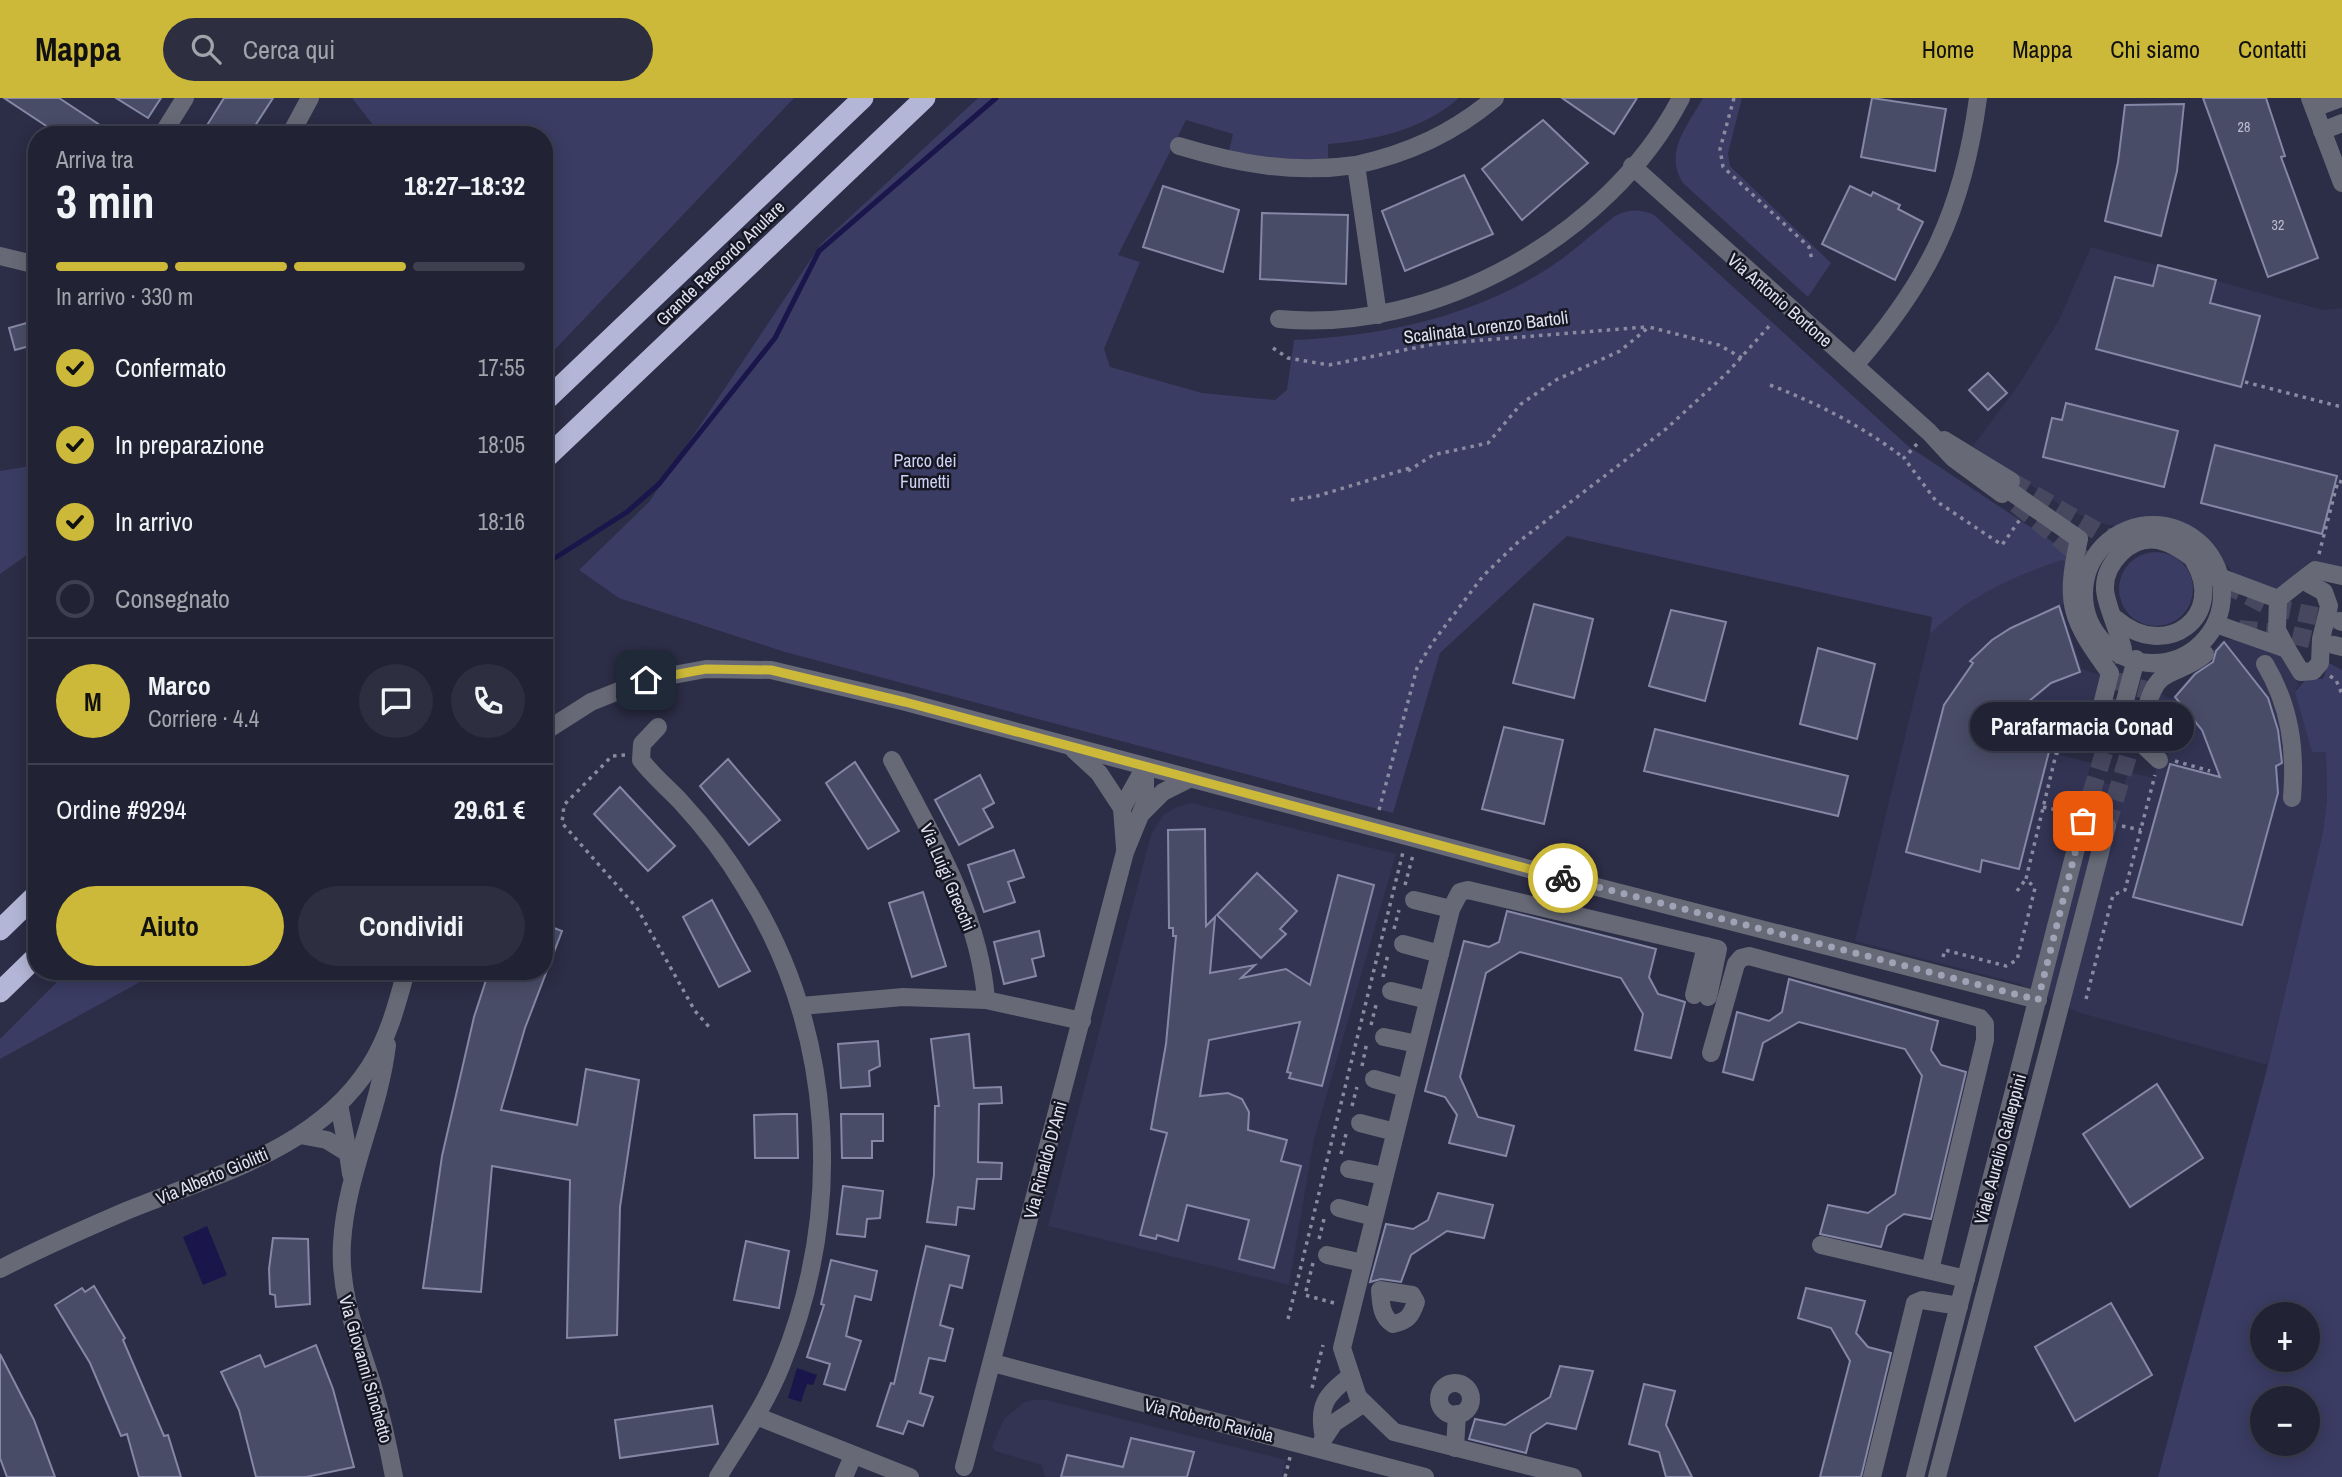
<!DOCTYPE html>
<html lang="it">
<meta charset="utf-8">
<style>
:root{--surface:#212234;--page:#2d2f40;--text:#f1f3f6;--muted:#a2a4ac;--line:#3e3f4f;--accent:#ccb939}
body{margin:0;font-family:"Archivo Narrow",sans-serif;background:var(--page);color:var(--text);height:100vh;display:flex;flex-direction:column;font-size:26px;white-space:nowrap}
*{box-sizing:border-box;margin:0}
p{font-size:23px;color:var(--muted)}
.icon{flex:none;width:38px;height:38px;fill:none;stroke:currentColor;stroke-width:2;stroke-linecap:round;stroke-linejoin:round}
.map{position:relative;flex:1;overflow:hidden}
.side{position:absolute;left:28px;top:28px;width:525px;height:854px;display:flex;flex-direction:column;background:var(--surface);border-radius:28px;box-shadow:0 4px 18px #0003,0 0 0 2px var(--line)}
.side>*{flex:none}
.controls{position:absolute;left:2250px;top:1204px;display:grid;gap:14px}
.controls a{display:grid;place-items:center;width:70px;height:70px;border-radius:50%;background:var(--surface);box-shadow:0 4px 18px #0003,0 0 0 2px var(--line);font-size:35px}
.pin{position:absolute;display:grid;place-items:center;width:60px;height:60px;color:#fff;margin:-30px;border-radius:14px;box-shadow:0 4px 10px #0006}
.courier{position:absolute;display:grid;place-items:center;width:70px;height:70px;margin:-35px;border:5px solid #ccb939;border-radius:50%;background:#fff;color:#222;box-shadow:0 2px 9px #0007}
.bubble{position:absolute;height:49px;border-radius:24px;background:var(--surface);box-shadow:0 4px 18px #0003,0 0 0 2px var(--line);font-size:23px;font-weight:800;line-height:49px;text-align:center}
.headline em{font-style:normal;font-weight:800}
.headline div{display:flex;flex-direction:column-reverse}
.headline{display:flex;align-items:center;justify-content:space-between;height:119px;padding:0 28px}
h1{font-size:46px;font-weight:800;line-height:52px}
.bar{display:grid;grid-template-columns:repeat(4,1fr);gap:10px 7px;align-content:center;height:84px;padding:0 28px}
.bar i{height:9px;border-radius:5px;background:var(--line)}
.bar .selected{background:var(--accent)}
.bar p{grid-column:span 4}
.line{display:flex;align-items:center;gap:18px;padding:0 28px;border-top:2px solid var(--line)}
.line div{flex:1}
.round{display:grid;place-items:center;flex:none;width:74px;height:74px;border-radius:37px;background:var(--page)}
ol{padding:0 28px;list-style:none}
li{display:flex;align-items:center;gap:21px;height:77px}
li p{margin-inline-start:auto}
li .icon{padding:7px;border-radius:50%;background:var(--accent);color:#111;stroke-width:4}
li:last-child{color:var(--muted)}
li i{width:38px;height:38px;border:4px solid var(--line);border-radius:50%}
.button{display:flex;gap:14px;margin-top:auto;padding:14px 28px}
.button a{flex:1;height:80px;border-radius:42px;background:var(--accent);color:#111;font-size:28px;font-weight:800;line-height:80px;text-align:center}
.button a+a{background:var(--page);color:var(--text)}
header{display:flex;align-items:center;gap:42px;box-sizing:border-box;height:98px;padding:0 35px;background:var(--accent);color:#111}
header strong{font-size:33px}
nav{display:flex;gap:38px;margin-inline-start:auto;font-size:24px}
.search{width:490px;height:63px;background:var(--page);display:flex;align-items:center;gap:18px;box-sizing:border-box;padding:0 24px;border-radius:38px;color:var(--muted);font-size:26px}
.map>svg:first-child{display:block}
.built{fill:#333454}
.green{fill:#3a3c63;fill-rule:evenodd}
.water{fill:#1a154a}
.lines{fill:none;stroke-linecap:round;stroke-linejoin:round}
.stream{stroke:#1a154a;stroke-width:5}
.building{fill:#494c67;stroke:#8487a5;stroke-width:2}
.minor-tunnel{stroke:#474860;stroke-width:18;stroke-dasharray:18 9;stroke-linecap:butt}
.path{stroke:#898ba0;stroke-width:3.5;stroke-dasharray:3.5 5;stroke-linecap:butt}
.minor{stroke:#676976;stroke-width:18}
.highway{stroke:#b3b6d6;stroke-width:21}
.done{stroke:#a0a2b6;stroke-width:7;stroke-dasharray:0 12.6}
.route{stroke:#ccb939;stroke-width:9}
.labels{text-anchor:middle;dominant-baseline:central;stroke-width:5;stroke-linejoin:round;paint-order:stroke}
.number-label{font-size:14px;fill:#babccf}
.street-label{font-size:18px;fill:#dfe1f2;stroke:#161722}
.park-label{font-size:18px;fill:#ced2f5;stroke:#161722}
</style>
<header>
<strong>Mappa</strong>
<div class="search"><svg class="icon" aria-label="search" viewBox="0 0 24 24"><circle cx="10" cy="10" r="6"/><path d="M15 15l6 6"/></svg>Cerca qui</div>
<nav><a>Home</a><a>Mappa</a><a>Chi siamo</a><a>Contatti</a></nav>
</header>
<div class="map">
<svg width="2342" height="1379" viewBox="0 0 2342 1379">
<rect width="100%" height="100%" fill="#2c2d46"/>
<g class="built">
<polygon points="2091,149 2323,212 2342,210 2342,472 2310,463 2284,488 2273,491 2236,479 2227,467 2221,475 2210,456 2183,436 2161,429 2129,431 2100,425 2068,412 1973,348 2017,289 2059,222"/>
<polygon points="2062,462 2066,465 2072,503 2061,508 2082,571 2104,578 2095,615 2068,608 2056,656 2091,665 2087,680 2123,690 2128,674 2154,680 2159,659 2168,656 2174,632 2150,623 2157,594 2171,601 2221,543 2234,541 2283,553 2283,561 2299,587 2296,590 2312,654 2326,653 2327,701 2323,734 2268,967 2077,914 2020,886 1855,843 1930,536 1948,518 1981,495 2014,478"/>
<polygon points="1192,705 1396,756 1314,1041 1289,1187 1048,1128 1151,737 1164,716 1177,709"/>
<polygon points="1032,1302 1046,1302 1286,1362 1282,1379 1045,1379 1042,1367 995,1353 992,1348 1004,1321 1023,1305"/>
</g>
<g class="green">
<polygon points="352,0 794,0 544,263 544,37 381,37"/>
<path d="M978,0H1459C1422,32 1376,42 1328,46V60L1294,63L1229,53L1233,36L1186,22L1118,157L1140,164L1104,251L1110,269L1202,295L1275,302L1287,292L1294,242C1382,238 1472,219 1547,171C1571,156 1593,135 1615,118C1629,111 1638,111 1653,116L1908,348L2062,450L2070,460L2066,465L2062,462C2011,479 1968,499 1930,536L1932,519L1567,438L1440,555L1393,715L785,554L619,500L579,472L649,404L821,146Z"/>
<path d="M1703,0H1742L1728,55L1730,68L1831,165L1808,199L1683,85C1663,55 1688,27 1703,0Z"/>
<polygon points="37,367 37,454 31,454 0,476 0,373"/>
<circle cx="2156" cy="491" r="37"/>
<path d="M2329,565L2342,572V1379H2158L2268,967L2323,734L2327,701L2326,654H2312L2295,594L2306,581H2323ZM2263,1216H2308V1262H2263ZM2263,1300H2308V1346H2263Z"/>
<polygon points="68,873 160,873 0,961 0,941"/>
</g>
<g class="water">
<polygon points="207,1128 227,1177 203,1187 183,1139"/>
<polygon points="797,1270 817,1277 813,1287 807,1286 801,1304 788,1300"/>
</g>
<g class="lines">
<polyline class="stream" points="544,467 627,414 659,386 775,240 819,153 996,0"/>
</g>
<g class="building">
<polygon points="4,0 59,0 115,37 60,37"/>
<polygon points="116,0 161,0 148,20"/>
<polygon points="224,0 273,0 249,37 201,37"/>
<polygon points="1562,0 1637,0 1614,36"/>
<polygon points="1872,0 1946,11 1935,73 1861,59"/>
<polygon points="2203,0 2266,0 2285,58 2281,59 2318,160 2268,179"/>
<polygon points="2184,6 2177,73 2161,138 2105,123 2118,64 2125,7"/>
<polygon points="1543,22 1588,65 1522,122 1482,71"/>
<polygon points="1464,77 1493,136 1405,173 1382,113"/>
<polygon points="1163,88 1239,112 1223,174 1143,149"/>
<polygon points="1850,88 1871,98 1873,94 1900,107 1898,111 1923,124 1895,182 1822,146"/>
<polygon points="1262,115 1348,117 1346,186 1260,181"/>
<polygon points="2158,167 2216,182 2210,205 2260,218 2241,289 2096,251 2115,179 2153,188"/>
<polygon points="37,222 37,246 15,252 9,230"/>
<polygon points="1988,275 2007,295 1988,312 1969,292"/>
<polygon points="2066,305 2178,333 2164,389 2043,359 2052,320 2062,322"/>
<polygon points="2215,347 2337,378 2322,436 2201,405"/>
<polygon points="1534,506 1593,521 1574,600 1513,585"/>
<polygon points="2059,508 2080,574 2051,585 2006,622 2054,634 2019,771 1982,762 1980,774 1906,754 1944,607 1973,565 1970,563 1992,542 2011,530"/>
<polygon points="1671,512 1726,524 1705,603 1649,588"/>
<polygon points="2224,544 2268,600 2278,632 2282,665 2276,668 2278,695 2242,827 2133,799 2170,666 2220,679 2202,632 2175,599 2195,576 2213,564 2216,553"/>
<polygon points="1818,550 1875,566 1857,641 1800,626"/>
<polygon points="1504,629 1563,642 1544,726 1482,711"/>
<polygon points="1655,631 1848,678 1838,718 1644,673"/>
<polygon points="728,661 780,722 749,747 700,688"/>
<polygon points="855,664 899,733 868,751 826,685"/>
<polygon points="980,677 994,705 983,711 993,729 959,747 935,702"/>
<polygon points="620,689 675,748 648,773 594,716"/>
<polygon points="1205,731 1206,828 1215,819 1210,875 1255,867 1241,880 1286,871 1310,887 1338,777 1374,787 1322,988 1289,980 1291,975 1287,974 1300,924 1209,942 1200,998 1228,995 1242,1001 1249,1014 1248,1032 1287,1042 1281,1063 1301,1068 1274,1170 1239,1161 1249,1122 1187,1107 1178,1143 1157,1137 1156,1141 1140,1137 1167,1035 1151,1031 1166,946 1176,838 1173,838 1173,830 1169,830 1168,732"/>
<polygon points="1014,752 1024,779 1008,784 1015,804 984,814 968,767"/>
<polygon points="1257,775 1297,813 1280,831 1286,836 1261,860 1217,817"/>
<polygon points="923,794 946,868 912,879 889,805"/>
<polygon points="712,802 750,873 719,889 683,819"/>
<polygon points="1507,813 1656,851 1649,879 1658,896 1685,904 1671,960 1635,952 1643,916 1621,880 1520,854 1486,875 1460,979 1478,1019 1514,1028 1506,1058 1449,1045 1457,1017 1445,999 1425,993 1464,843 1489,849 1499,844"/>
<polygon points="544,826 562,833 525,930 501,1012 577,1027 586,971 639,982 620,1109 617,1237 567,1240 570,1082 492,1068 481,1194 423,1190 442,1058 474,919 489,873 544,873"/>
<polygon points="1039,833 1044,858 1032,861 1036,878 1004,886 994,844"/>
<polygon points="1789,881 1938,923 1931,952 1941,967 1966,974 1931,1121 1904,1116 1887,1128 1881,1149 1820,1136 1828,1107 1868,1115 1895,1096 1922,978 1905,951 1799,924 1763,945 1753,982 1723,974 1737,914 1769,923 1782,914"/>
<polygon points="969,936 974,990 1001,989 1002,1005 979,1006 978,1064 1002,1065 1001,1081 977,1081 974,1111 958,1109 956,1127 927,1124 934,1077 935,1008 939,1008 931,941"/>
<polygon points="878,943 880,968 869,973 870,988 841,990 838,946"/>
<polygon points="2157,986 2203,1060 2130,1109 2083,1036"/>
<polygon points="784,1016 797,1016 798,1060 755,1060 754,1017"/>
<polygon points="841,1016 883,1016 883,1043 872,1043 872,1060 842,1060"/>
<polygon points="843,1088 883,1093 880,1120 867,1121 865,1139 837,1136"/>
<polygon points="1438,1095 1493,1107 1484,1140 1447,1133 1411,1157 1401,1184 1381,1181 1370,1184 1386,1126 1413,1131 1428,1122"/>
<polygon points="273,1140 308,1141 310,1206 276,1209 275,1197 270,1196 269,1171"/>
<polygon points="746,1143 789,1153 779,1210 734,1202"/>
<polygon points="926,1148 969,1158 962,1190 950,1187 940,1227 953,1231 945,1263 929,1260 920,1295 933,1299 923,1328 908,1323 903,1336 877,1328 891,1285 894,1286"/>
<polygon points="831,1162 877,1173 871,1202 855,1198 846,1238 861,1243 845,1292 824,1286 830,1266 807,1259 824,1207 821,1206"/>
<polygon points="94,1188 125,1240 123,1242 164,1338 168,1337 181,1379 139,1379 127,1336 121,1338 90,1265 55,1207 82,1190 85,1194"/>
<polygon points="1806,1190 1865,1203 1856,1235 1868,1249 1891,1255 1861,1379 1820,1379 1850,1263 1831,1230 1798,1220"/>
<polygon points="2111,1205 2152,1277 2075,1323 2035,1249"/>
<polygon points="316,1247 333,1291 354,1369 306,1379 256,1379 239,1312 221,1274 260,1257 265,1269"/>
<polygon points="0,1256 34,1322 55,1379 7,1379 0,1360"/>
<polygon points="1560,1268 1593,1273 1576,1331 1547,1325 1531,1336 1526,1355 1469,1341 1475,1321 1505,1327 1550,1299"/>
<polygon points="1644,1286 1675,1293 1666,1327 1692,1379 1666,1379 1659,1354 1629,1346"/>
<polygon points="712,1308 718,1346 620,1360 615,1322"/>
<polygon points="1131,1340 1194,1354 1187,1379 1061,1379 1067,1357 1123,1369"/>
</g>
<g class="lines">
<g class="minor-tunnel">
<polyline points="2011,383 2114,443"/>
<polyline points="2016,406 2092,468"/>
<polyline points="2224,486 2268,508 2340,523"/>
<polyline points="2239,531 2288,536 2334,547"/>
<polyline points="2145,601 2156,558"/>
<path d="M2083,723C2096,675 2127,598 2123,551"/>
<polyline points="2107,728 2137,628"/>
</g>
<g class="path">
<polyline points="1734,0 1720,51 1723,69 1809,149 1812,162"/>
<polyline points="1273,250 1288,260 1329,267 1434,246 1646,229"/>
<polyline points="2245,284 2342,309"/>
<path d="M1770,287C1819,306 1862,328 1904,360"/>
<polyline points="1917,346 1904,360 1936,403 2002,447 2021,420"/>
<polyline points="1408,373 1433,357 1488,345 1521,306 1556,282 1620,253 1649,229 1719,247 1742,260"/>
<polyline points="1291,402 1317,398 1410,370"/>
<polyline points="2319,456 2338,383 2342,384"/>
<polyline points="2330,578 2336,582 2342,596"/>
<polyline points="625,657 612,658 564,707 562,725 637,810 695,913 710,930"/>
<polyline points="2175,663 2210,673"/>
<polyline points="2043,709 2067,714"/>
<polyline points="1379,712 1417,570 1433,544 1483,478 1517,445 1666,331 1728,274 1771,226"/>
<polyline points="2122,728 2141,732"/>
<polyline points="1405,787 1413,757"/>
<polyline points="2017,793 2026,781"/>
<polyline points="1394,831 1399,812"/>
<polyline points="1943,859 1945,852 2006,868 2017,862 2035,790 2026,781 2056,656 2082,640"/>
<polyline points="1383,879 1388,856"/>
<polyline points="2086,901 2113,797 2125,792 2155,677"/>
<polyline points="1371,927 1377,903"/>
<polyline points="1362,968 1367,944"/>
<polyline points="1352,1008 1357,989"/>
<polyline points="1341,1056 1346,1036"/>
<polyline points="1319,1141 1324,1121"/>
<polyline points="1313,1165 1305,1197 1334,1205 1333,1209"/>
<polyline points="1288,1221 1403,754"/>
<polyline points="1312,1290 1323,1247"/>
<polyline points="1285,1379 1290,1359"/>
</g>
<g class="minor">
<polyline points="2310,0 2342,85"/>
<polyline points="2314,10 2341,0"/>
<polyline points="2322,33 2342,25"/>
<polyline points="162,37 185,0"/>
<polyline points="290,37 310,0"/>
<path d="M1179,48C1238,66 1294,76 1356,67"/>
<polyline points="1632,68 1929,334 1953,360 2002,396"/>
<polyline points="0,158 37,167"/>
<path d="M1378,217L1356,67C1410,55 1453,35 1495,0"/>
<path d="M1279,221C1434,236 1609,138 1681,0"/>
<path d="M1855,267C1929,183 1963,112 1978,0"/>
<polyline points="1944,342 2011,383"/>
<path d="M2007,391L2079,441C2064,507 2071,521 2110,575L2096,631L2139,643"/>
<circle cx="2153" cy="496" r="69"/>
<polyline points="2222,480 2278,501 2315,472 2342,478"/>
<polyline points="2278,501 2277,532 2287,551"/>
<path d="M2116,521C2166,564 2227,518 2194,463"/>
<polyline points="2340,523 2342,524"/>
<polyline points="2216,526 2287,551 2301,574 2313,573 2320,565 2321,541 2329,508 2324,494 2304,483"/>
<polyline points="2334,547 2342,549"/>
<path d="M2123,551C2119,534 2104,502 2105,489C2105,476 2112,464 2121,455C2156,421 2190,459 2218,481"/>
<path d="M2265,566C2290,608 2296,651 2292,700"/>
<path d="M658,629L642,646L641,662C652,677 668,690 681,704C705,730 727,759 745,789C835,933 845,1112 781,1268C765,1308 740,1343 718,1379"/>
<polyline points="544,634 591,604 646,582 706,571 771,572 906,604 1589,787 2038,902"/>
<polyline points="2116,637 2136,561"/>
<polyline points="1074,652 1099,675 1122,710"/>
<path d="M892,662C931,735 980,817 986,902"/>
<path d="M2159,662L2139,643C2144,626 2147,592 2162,580C2174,571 2191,569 2205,556"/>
<polyline points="1142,715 1163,694 1189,681"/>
<polyline points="1125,750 1122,710 1145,669"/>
<polyline points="1414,802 1451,811"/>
<polyline points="1403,846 1440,856"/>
<polyline points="1391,893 1428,902"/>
<polyline points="1694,897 1706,848"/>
<polyline points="801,908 903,899 986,902 1082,923"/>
<polyline points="1384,939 1417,946"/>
<path d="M387,947C379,1015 346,1076 342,1145C339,1196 357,1238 372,1285C381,1316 388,1347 394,1379"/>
<polyline points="1711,955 1736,866 1741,860 1749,858 1980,920 1985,926 1985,942 1930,1172"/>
<polyline points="1374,981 1406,990"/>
<polyline points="339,1006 348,1055"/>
<polyline points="1360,1025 1395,1034"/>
<polyline points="300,1037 327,1042 348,1055 351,1076"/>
<polyline points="1349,1071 1384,1078"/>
<polyline points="1339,1110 1374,1119"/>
<polyline points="1821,1147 1966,1181"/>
<polyline points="1327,1157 1363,1165"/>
<path d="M0,1171C41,1150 84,1131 126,1113C213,1077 316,1053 370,968C389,938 397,906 406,873"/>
<path d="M1380,1192L1412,1197L1416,1204C1411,1218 1408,1223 1393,1226C1381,1218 1381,1206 1380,1192Z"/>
<polyline points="993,1265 1425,1379"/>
<circle cx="1455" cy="1301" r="16"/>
<polyline points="756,1318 910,1379"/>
<path d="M1324,1339C1317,1308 1326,1296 1351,1278"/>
<polyline points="1322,1343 1334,1325 1364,1305"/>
<polyline points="1455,1350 1457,1316"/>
<polyline points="964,1369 1125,754 1145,705 1145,669"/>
<polyline points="844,1379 853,1358"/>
<polyline points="1573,1379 1394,1334 1358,1299 1342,1250 1451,811 1460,794 1468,792 1718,851 1708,899"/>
<polyline points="1872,1379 1915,1205 1922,1202 1959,1208"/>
<polyline points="1915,1379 2083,723"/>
<polyline points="1937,1379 2107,728"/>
</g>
<g class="highway">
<polyline points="544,304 863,0"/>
<polyline points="544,362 925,0"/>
<polyline points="0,832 37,796"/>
<polyline points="0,894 37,858"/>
</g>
</g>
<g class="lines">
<polyline class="done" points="1563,780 2038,902 2083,723"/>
<polyline class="route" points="646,582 706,571 771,572 905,604 1563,780"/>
</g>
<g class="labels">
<g class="number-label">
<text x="2244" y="29">28</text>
<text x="2278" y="127">32</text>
</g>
<g class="street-label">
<text transform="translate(720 165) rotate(-44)">Grande Raccordo Anulare</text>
<text transform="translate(1780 202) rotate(41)">Via Antonio Bortone</text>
<text transform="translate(1486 229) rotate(-7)">Scalinata Lorenzo Bartoli</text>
<text transform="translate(948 779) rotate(67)">Via Luigi Grecchi</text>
<text transform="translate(2000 1051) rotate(-75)">Viale Aurelio Galleppini</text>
<text transform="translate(1045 1062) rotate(-75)">Via Rinaldo D'Ami</text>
<text transform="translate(212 1078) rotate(-23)">Via Alberto Giolitti</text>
<text transform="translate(366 1271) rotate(74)">Via Giovanni Sinchetto</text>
<text transform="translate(1209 1322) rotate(14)">Via Roberto Raviola</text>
</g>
<g class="park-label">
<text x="925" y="362">Parco dei<tspan x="925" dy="21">Fumetti</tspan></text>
</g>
</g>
</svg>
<div class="controls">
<a>+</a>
<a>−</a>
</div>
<div class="pin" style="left:2083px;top:723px;background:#ea580c"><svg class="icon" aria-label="bag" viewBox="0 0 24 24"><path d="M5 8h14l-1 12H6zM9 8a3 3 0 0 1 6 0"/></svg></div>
<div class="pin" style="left:646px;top:582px;background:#1f2937"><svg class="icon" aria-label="home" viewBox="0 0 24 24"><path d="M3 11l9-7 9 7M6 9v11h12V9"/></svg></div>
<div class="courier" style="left:1563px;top:780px"><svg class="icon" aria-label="bike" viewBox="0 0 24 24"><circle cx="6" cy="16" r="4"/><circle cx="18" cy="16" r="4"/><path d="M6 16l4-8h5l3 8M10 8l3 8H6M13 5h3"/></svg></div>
<div class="bubble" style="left:1970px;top:604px;width:224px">Parafarmacia Conad</div>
<section class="side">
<div class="headline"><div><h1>3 min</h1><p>Arriva tra</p></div><em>18:27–18:32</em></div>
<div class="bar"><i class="selected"></i><i class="selected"></i><i class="selected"></i><i></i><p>In arrivo · 330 m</p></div>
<ol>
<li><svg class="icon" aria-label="check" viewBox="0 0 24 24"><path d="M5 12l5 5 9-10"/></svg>Confermato<p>17:55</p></li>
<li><svg class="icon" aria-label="check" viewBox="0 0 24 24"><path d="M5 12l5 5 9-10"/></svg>In preparazione<p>18:05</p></li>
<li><svg class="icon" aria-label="check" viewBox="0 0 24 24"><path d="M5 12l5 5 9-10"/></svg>In arrivo<p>18:16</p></li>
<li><i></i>Consegnato</li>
</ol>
<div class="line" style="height:126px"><b class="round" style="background:var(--accent);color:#111">M</b><div><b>Marco</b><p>Corriere · 4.4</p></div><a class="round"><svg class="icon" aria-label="chat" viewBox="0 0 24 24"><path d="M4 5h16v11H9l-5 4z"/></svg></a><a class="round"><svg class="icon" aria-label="phone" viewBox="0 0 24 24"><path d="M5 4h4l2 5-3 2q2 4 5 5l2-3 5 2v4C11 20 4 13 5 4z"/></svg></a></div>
<div class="line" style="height:91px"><div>Ordine #9294</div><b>29.61 €</b></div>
<div class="button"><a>Aiuto</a><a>Condividi</a></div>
</section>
</div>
